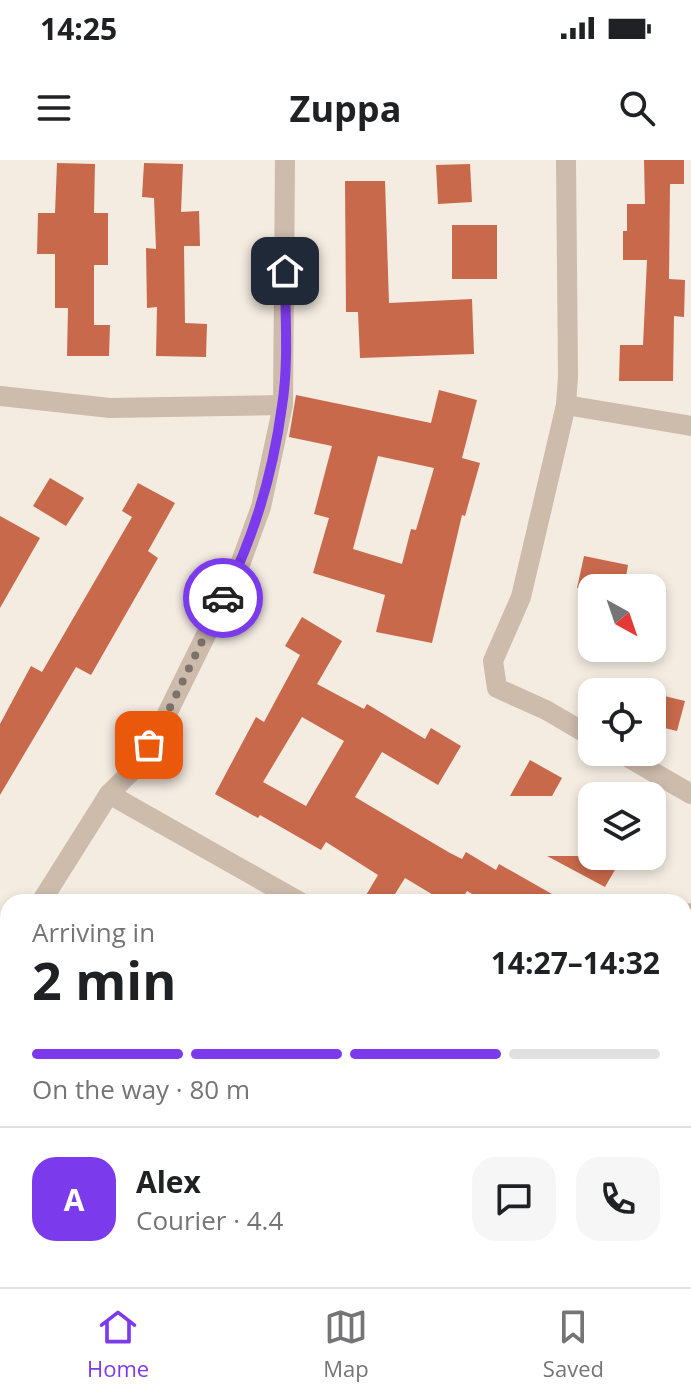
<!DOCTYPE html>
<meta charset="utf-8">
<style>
:root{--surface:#fff;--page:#f6f6f6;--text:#202124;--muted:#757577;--line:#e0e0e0;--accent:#7c3aed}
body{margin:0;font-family:"Open Sans",sans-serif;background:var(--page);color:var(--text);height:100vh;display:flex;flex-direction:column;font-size:30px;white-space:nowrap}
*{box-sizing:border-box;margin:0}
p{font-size:26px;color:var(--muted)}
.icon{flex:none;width:44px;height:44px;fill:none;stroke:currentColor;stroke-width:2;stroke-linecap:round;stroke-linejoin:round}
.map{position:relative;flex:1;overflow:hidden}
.side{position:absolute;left:0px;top:734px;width:692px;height:394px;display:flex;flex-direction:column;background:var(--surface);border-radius:24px 24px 0 0;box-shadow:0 4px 12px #0003}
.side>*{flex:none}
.needle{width:52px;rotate:140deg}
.fabs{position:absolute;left:578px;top:414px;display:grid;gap:16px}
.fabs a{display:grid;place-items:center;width:88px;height:88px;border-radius:16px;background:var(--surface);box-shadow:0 4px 12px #0003;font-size:40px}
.pin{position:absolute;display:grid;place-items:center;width:68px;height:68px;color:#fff;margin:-34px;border-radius:16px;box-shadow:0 4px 12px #0006}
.courier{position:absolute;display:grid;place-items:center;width:80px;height:80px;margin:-40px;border:6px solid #7c3aed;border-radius:50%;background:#fff;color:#222;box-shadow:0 2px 10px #0007}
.overview em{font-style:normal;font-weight:700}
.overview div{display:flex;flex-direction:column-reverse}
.overview{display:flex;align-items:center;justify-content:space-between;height:136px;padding:0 32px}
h1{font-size:52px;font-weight:700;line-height:60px}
.bar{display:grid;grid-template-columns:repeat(4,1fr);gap:12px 8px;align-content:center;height:96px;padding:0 32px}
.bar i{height:10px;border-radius:6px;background:var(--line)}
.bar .on{background:var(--accent)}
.bar p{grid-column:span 4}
.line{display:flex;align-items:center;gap:20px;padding:0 32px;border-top:2px solid var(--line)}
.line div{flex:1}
.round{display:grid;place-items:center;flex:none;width:84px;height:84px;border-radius:24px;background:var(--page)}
.status{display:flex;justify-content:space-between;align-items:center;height:56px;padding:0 40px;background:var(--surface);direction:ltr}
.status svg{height:22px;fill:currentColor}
header{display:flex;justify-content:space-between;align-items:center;height:104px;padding:0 32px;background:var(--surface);font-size:36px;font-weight:700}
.dock{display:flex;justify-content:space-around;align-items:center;height:112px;border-top:2px solid var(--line);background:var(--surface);font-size:22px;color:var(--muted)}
.dock a{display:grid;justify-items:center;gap:4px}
.dock .on{color:var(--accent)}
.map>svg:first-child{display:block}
.building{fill:#c8694b;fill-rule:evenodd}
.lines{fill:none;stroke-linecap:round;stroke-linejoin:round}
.street{stroke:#cdbbac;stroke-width:20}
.done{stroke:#7c716b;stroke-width:8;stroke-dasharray:0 14.4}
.route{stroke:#7c3aed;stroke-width:10}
</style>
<div class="status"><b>14:25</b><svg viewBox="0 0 49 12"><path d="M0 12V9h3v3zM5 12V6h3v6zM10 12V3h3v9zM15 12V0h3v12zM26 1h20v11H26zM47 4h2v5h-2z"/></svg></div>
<header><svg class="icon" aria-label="menu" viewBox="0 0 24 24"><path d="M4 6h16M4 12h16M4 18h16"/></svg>Zuppa<svg class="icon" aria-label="search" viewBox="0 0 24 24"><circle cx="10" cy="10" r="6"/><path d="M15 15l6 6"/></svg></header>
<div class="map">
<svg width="691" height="1127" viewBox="0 0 691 1127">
<rect width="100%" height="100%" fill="#f4ebe1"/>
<g class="building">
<polygon points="644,0 684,0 684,24 670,24 669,119 685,120 684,157 674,156 673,221 619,221 620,185 643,185 647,100 623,100 623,71 627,71 627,44 645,44"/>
<polygon points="57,3 95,4 94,53 108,53 108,105 94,105 94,165 110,165 109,196 67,196 68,148 55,148 55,94 37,94 38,53 55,53"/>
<polygon points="144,3 183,4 181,52 199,51 200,86 184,86 185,163 207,164 206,197 156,196 157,147 147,148 146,88 156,89 154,38 142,37"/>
<polygon points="470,4 472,42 438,44 436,5"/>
<polygon points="345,21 385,21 389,143 472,139 474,194 360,198 358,152 346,152"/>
<rect x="452" y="65" width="45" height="54"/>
<path d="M439,230L477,240L462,298L480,303L465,356L462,355L432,483L376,472L385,435L313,413L329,358L314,354L332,286L289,277L296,235L431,263ZM378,296L434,308L416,370L411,369L402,404L353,389Z"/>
<polygon points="50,318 84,338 66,366 33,346"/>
<polygon points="138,323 175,343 148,391 158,398 91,515 76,507 0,635 0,564 31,506 42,512 132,357 122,351"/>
<polygon points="0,356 40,378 0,448"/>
<polygon points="584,396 628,405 624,428 577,428"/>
<path d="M302,457L342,481L317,524L364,549L367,544L425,579L431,568L461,586L438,625L382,592L355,637L450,693L462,699L466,692L496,710L499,704L566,742H486L467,731L460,742H445L405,718L390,742H362L378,715L326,682L321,690L260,655L258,658L215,634L256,557L264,562L300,495L285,486ZM302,557L344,581L306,646L263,622Z"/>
<polygon points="652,533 685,541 677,571 652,565"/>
<polygon points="530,600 562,618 552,636 510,636"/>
<polygon points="547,696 623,696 605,727"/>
</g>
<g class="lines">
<g class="street">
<polyline points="566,0 568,217 566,245 521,437 493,501 497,528 546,550 592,577"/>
<polyline points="0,236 110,248 283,245"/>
<polyline points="566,245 691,266"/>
<polyline points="619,592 691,634"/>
<polyline points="109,634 300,742"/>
<polyline points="41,742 109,634 133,610 164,560 238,410 261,347 283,245 285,0"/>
<polyline points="684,767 691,753"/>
<polyline points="0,807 8,794"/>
<polyline points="0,883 8,888"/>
<polyline points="684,961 691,966"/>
<polyline points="684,1100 691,1089"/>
<polyline points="418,1120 430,1127"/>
<polyline points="668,1127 672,1120"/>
</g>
</g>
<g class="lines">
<polyline class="done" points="149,585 164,560 223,438"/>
<path class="route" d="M223,438C254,378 273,313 282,246C289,202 285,155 285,111"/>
</g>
</svg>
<div class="fabs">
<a><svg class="needle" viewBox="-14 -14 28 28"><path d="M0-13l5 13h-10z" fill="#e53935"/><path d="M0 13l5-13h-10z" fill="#757577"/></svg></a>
<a><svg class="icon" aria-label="locate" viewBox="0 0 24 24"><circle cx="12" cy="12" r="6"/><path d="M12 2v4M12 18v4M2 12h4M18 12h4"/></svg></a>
<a><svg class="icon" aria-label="layers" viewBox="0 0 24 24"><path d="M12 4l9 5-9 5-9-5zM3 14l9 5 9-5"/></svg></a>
</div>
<div class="pin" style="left:149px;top:585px;background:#ea580c"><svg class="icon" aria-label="bag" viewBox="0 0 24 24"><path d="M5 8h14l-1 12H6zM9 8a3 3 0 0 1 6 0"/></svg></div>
<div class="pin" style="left:285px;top:111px;background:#1f2937"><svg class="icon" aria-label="home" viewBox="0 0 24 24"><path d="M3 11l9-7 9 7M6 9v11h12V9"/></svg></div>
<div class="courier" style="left:223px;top:438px"><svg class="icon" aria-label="car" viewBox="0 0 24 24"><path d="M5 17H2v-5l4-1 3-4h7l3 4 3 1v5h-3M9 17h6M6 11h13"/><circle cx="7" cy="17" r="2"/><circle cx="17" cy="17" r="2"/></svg></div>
<section class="side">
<div class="overview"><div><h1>2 min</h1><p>Arriving in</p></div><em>14:27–14:32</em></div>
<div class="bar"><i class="on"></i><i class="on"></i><i class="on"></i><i></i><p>On the way · 80 m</p></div>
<div class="line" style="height:144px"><b class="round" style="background:var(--accent);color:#fff">A</b><div><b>Alex</b><p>Courier · 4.4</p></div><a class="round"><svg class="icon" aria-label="chat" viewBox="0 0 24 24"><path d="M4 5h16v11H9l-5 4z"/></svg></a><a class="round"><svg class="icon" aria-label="phone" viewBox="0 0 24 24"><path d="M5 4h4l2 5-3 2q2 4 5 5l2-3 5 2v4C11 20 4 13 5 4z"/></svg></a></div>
</section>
</div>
<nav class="dock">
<a class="on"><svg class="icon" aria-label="home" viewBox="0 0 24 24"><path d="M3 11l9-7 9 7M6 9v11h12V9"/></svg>Home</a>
<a><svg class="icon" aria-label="map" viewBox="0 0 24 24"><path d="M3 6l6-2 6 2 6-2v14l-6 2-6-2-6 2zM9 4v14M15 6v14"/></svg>Map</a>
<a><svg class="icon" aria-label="saved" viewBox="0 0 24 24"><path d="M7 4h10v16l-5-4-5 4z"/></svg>Saved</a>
</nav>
